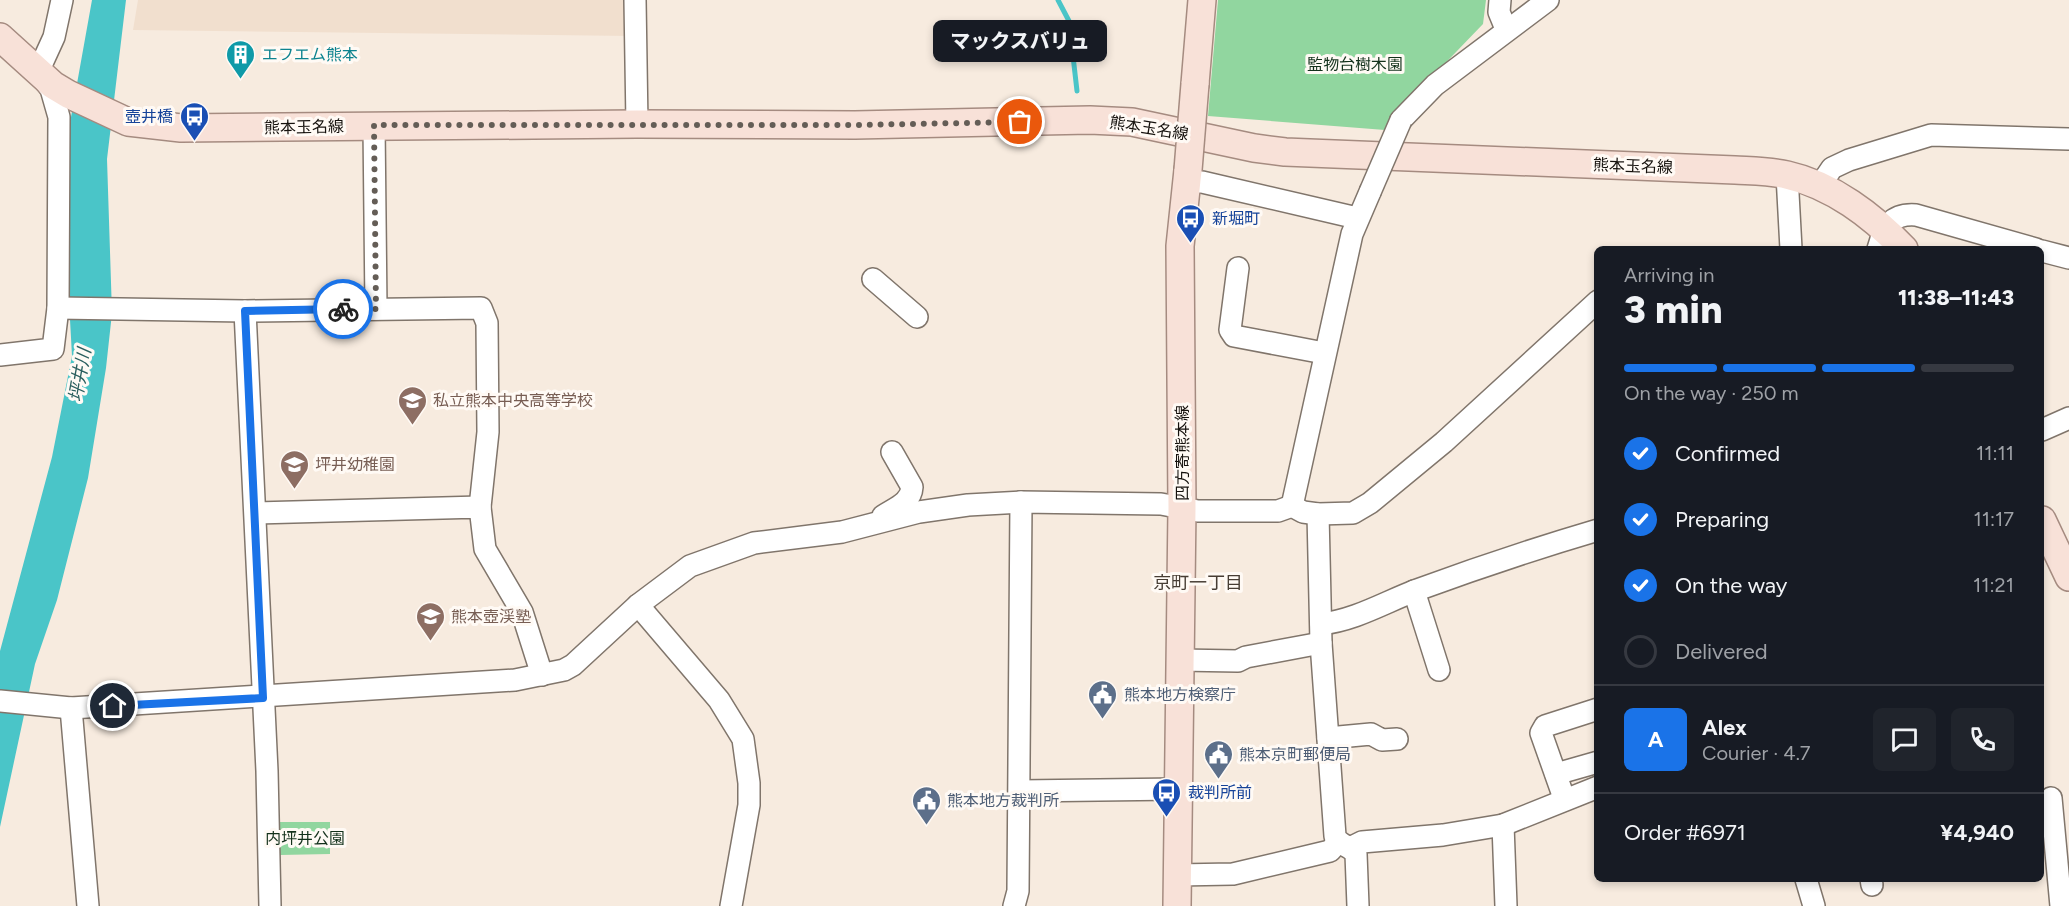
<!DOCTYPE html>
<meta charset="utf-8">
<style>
:root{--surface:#171b24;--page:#20242c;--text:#f1f3f6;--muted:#9ea1a6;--line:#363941;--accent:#1a73e8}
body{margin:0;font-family:Figtree,"Noto Sans JP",sans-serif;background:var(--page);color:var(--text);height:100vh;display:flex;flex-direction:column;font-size:22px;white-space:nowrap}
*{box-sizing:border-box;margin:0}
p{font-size:20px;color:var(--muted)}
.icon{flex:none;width:33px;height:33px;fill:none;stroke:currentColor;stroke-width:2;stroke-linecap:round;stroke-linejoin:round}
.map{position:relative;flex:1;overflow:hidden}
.sheet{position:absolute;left:1594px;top:246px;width:450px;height:636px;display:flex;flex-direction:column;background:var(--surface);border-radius:9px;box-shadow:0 3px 9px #0003}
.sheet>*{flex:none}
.pin{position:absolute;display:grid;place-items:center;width:51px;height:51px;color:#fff;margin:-26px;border:3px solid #fff;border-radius:50%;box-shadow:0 2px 6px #0007}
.courier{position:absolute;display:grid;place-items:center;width:60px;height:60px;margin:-30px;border:4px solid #1a73e8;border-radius:50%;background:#fff;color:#222;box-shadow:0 2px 8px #0007}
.bubble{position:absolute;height:42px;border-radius:9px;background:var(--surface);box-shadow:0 3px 9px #0003;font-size:20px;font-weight:800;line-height:42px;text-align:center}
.overview em{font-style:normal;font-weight:800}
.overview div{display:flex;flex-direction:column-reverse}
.overview{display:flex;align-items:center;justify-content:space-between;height:102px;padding:0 30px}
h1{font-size:39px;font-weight:800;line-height:45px}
.bar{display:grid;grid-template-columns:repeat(4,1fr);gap:9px 6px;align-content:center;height:72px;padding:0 30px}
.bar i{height:8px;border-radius:4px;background:var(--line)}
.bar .on{background:var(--accent)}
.bar p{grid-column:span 4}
.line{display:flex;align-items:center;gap:15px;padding:0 30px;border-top:2px solid var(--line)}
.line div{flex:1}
.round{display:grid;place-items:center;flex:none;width:63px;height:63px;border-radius:9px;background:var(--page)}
ol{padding:0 30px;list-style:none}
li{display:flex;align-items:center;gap:18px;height:66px}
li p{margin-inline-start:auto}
li .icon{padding:6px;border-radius:50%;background:var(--accent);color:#fff;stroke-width:4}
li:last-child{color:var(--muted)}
li i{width:33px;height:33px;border:3px solid var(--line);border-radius:50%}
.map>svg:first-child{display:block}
.built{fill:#f1dfce}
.green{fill:#91d69f}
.water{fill:#4ac5c8}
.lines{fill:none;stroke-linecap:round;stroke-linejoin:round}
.stream{stroke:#4ac5c8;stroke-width:5}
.minor-casing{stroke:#80756b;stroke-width:24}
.major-casing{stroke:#a58b80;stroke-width:30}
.minor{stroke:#fff;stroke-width:21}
.major{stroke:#f8e1d8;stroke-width:27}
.minor-bridge-casing{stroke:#80756b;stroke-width:24;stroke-linecap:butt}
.major-bridge-casing{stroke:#a58b80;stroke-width:30;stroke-linecap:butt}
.minor-bridge{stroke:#fff;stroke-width:21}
.major-bridge{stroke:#f8e1d8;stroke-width:27}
.done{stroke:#645d56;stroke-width:6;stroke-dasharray:0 10.8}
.route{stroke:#1a73e8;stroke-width:8}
.labels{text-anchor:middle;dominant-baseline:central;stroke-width:6;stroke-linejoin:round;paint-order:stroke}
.culture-label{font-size:16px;fill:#0d838f;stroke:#fffaf5;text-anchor:start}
.park-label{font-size:16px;fill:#13311b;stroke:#fffaf5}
.transit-label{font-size:16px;fill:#164399;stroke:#fffaf5;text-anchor:start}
.street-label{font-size:16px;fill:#15110d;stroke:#fffaf5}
.education-label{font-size:16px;fill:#785e54;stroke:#fffaf5;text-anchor:start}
.service-label{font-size:16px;fill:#4e5e75;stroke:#fffaf5;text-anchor:start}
.water-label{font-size:18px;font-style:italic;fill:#2b5f5f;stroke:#fffaf5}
.neighbourhood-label{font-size:18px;fill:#473d34;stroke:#fffaf5}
</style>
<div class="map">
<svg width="2069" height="906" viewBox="0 0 2069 906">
<rect width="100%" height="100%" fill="#f7ebdf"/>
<polygon class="built" points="138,0 631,0 632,36 133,30"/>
<g class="green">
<polygon points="1218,0 1486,0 1483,24 1404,106 1385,130 1208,116"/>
<polygon points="280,822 330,822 330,854 280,855"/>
</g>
<polygon class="water" points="92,0 126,0 107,159 112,313 106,368 88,478 57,600 35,664 0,827 0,651 52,457 72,356 65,228 66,145"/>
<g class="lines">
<polyline class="stream" points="1058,0 1069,21 1077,91"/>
<defs>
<g id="minor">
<polyline points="635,0 637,124"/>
<polyline points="1500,0 1499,12 1506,29"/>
<polyline points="1401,120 1435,85 1548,0"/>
<polyline points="374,125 376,309"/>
<polyline points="1787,175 1791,249"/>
<polyline points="1186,182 1202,182 1357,218"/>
<polyline points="1819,187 1832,168 1849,160 1931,135 2069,139"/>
<path d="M1878,249C1884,227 1891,213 1916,215L2036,249"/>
<polyline points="2042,251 2069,258"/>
<polyline points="1238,268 1230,330 1234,336 1324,353"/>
<polyline points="873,279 917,317"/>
<polyline points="58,308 245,311 481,308 487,323 488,432 480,507"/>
<polyline points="245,311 267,771 270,906"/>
<polyline points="0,355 53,349 58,308 59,117 51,89 38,72 54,37 62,0"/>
<polyline points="2042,430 2069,418"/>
<polyline points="1292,506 1352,234 1370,192"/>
<polyline points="256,513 480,507 485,549 522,612 542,675"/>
<path d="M1318,514L1321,643L1335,836C1339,846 1350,845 1356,854L1358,906"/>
<path d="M883,516C895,508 911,503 912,487L892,452"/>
<polyline points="1414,591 1439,670"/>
<polyline points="638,605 719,700 743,739 749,783 749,805 731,906"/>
<path d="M1321,624C1356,620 1385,602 1417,590C1477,568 1537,548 1598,530"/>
<polyline points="1179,660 1238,661 1246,657 1321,643"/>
<polyline points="0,701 71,708 515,680 564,670 573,665 638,605 690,566 754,543 842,532 919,512 968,505 1021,502 1161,504 1198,511 1278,511 1292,506 1303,512 1318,514 1353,513 1370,503 1444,442 1598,301"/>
<polyline points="71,708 88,906"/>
<polyline points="1328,738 1371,734 1382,740 1397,739"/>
<polyline points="1556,774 1598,762"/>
<polyline points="1020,791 1178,789"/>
<polyline points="1564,798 1541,733 1545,726 1598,709"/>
<polyline points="2051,798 2061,906"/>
<polyline points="1503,825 1506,906"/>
<polyline points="1352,847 1362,842 1443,835 1503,825 1598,787"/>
<polyline points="1177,875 1233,874 1330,851 1338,842"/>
<polyline points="1806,879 1814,906"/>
<polyline points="1871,879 1872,885"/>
<polyline points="1014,906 1018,891 1021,502"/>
</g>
<g id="major">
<path d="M0,37L53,85L68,94L128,122L181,128L637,124L855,125L1090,120L1132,122L1254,148L1285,152L1735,170C1752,171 1770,171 1787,175C1832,185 1873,216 1904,249"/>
<polyline points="1195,84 1202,0"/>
<polyline points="2042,520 2069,577"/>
<polyline points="1177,906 1182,508 1180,246 1188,170"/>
</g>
</defs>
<use href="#minor" class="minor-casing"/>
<use href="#major" class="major-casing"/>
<use href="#minor" class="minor"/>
<use href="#major" class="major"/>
<defs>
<polyline id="minor-bridge" points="1370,192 1401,120"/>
<polyline id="major-bridge" points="1188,170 1195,84"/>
</defs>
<use href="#minor-bridge" class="minor-bridge-casing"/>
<use href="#major-bridge" class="major-bridge-casing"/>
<use href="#minor-bridge" class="minor-bridge"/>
<use href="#major-bridge" class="major-bridge"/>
</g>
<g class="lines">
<polyline class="done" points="343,309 376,309 374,125 855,125 1020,122"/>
<polyline class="route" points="113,706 263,698 245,311 343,309"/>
</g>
<defs>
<symbol id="building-pin" viewBox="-11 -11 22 30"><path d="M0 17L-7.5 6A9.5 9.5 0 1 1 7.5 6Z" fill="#0f9aa8" stroke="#fffaf5"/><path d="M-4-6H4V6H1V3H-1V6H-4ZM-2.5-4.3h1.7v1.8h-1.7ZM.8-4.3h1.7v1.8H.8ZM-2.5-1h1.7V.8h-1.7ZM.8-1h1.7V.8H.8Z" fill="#fff"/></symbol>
<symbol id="bus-pin" viewBox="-11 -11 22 30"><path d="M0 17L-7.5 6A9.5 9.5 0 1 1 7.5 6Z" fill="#1a4fb4" stroke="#fffaf5"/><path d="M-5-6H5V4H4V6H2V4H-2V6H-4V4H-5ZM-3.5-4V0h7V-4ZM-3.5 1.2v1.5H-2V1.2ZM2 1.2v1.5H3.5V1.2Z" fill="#fff"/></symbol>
<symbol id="school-pin" viewBox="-11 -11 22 30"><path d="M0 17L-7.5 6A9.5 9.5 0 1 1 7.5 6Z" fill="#8d6e63" stroke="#fffaf5"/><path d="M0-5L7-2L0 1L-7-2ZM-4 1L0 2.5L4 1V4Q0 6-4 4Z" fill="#fff"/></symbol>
<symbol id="university-pin" viewBox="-11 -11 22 30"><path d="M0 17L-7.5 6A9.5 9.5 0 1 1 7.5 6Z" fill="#8d6e63" stroke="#fffaf5"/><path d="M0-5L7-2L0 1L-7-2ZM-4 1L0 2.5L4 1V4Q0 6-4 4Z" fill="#fff"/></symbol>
<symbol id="civic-pin" viewBox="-11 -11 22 30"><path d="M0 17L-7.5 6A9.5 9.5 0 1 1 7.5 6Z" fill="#5c6f8a" stroke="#fffaf5"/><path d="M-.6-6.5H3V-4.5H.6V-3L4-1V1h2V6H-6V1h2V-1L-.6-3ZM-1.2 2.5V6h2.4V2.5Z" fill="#fff"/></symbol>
</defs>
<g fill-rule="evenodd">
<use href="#building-pin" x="224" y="38" width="33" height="45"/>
<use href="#bus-pin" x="178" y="100" width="33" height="45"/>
<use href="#bus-pin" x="1174" y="202" width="33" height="45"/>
<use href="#school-pin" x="396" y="384" width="33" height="45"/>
<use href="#school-pin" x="278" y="448" width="33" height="45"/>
<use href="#university-pin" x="414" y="600" width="33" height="45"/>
<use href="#civic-pin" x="1086" y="678" width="33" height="45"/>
<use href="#civic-pin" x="1202" y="738" width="33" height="45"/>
<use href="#bus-pin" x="1150" y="776" width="33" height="45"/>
<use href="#civic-pin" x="910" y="784" width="33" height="45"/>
</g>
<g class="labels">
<g class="culture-label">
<text x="262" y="54">エフエム熊本</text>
</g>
<g class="park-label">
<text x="1355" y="64">監物台樹木園</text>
<text x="305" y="838">内坪井公園</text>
</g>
<g class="transit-label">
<text x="173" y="116" text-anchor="end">壺井橋</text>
<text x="1212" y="218">新堀町</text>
<text x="1188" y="792">裁判所前</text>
</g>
<g class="street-label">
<text transform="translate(304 127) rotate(-1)">熊本玉名線</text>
<text transform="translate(1149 128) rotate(9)">熊本玉名線</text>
<text transform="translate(1633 166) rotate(2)">熊本玉名線</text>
<text transform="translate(1182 453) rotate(-90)">四方寄熊本線</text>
</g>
<g class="education-label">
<text x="433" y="400">私立熊本中央高等学校</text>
<text x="315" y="464">坪井幼稚園</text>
<text x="451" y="616">熊本壺渓塾</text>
</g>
<g class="service-label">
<text x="1124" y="694">熊本地方検察庁</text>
<text x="1239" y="754">熊本京町郵便局</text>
<text x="947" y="800">熊本地方裁判所</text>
</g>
<g class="water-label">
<text transform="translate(80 375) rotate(-80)">坪井川</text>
</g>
<g class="neighbourhood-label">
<text x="1198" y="583">京町一丁目</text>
</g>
</g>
</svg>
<div class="pin" style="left:1020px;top:122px;background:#ea580c"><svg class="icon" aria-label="bag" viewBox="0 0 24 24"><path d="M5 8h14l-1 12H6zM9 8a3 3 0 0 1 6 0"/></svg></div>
<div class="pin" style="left:113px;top:706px;background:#1f2937"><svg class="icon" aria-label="home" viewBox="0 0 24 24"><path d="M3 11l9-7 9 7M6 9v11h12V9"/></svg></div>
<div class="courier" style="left:343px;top:309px"><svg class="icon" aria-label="bike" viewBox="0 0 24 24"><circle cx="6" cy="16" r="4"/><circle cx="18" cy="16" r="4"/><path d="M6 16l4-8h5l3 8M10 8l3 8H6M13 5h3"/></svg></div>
<div class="bubble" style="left:933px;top:20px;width:174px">マックスバリュ</div>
<section class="sheet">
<div class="overview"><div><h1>3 min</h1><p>Arriving in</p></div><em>11:38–11:43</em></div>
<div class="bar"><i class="on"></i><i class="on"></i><i class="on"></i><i></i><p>On the way · 250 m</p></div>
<ol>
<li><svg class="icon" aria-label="check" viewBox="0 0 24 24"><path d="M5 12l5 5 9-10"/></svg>Confirmed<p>11:11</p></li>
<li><svg class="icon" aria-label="check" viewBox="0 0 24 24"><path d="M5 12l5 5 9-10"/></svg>Preparing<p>11:17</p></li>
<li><svg class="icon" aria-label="check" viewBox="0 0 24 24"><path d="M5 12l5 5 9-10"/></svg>On the way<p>11:21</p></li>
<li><i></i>Delivered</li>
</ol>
<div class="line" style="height:108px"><b class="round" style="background:var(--accent);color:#fff">A</b><div><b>Alex</b><p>Courier · 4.7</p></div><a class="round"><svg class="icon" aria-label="chat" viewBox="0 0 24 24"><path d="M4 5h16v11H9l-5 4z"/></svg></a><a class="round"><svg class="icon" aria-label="phone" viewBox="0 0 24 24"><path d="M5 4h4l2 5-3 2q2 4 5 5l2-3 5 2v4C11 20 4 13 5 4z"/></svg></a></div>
<div class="line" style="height:78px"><div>Order #6971</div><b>¥4,940</b></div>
</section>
</div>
